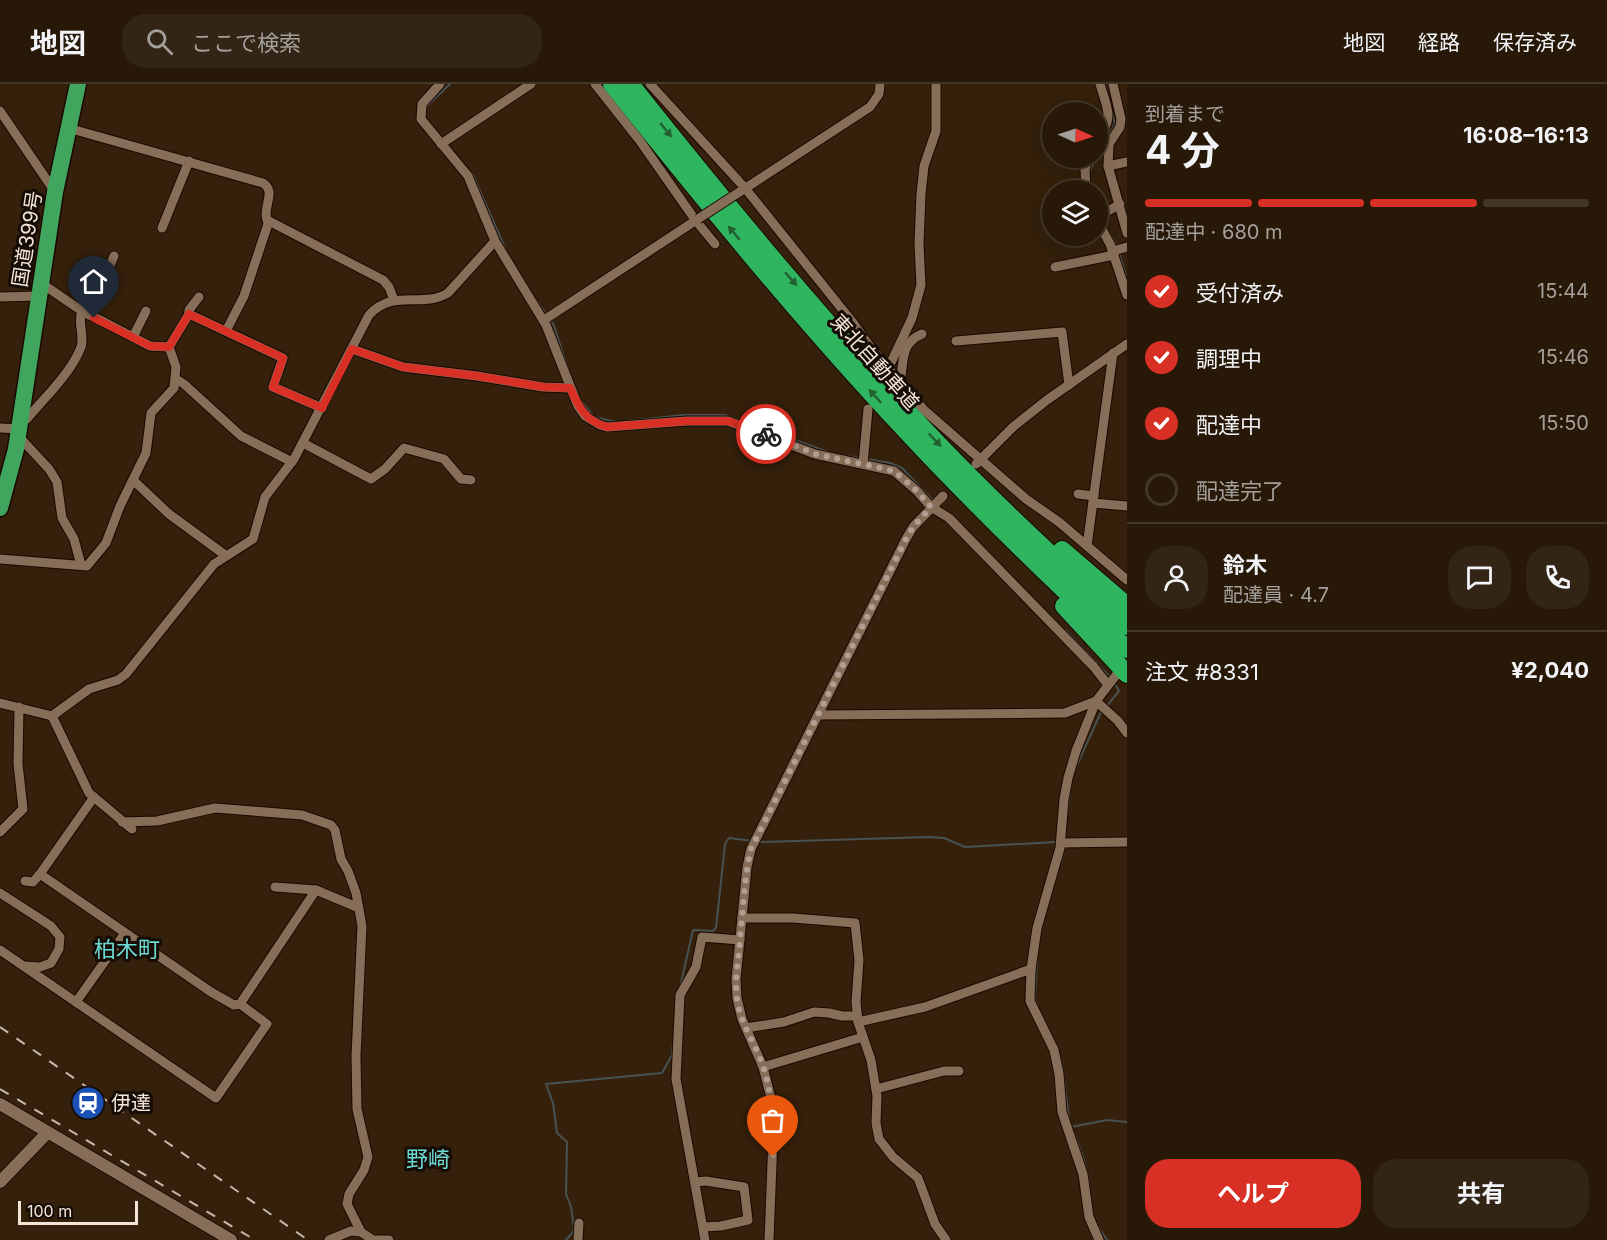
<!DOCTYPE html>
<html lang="ja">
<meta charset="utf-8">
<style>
:root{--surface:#271808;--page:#332516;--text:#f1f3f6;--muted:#a4a09c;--line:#433729;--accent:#d93025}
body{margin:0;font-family:Inter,"Noto Sans JP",sans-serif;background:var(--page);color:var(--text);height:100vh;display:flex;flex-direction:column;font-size:22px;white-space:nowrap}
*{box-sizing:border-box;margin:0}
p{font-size:20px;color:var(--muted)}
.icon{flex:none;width:33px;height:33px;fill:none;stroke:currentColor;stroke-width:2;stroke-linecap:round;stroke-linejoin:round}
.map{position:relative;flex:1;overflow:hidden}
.details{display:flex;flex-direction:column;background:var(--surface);width:480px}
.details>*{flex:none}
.needle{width:39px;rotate:93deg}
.buttons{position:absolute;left:1042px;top:18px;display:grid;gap:12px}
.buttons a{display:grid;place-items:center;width:66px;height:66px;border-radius:50%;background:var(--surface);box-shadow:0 6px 24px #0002,0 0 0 2px var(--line);font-size:30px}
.scale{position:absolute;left:18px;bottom:15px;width:120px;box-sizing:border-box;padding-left:6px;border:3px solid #f4e5d9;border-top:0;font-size:16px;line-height:21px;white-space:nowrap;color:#f4e5d9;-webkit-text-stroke:4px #150c05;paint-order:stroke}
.pin{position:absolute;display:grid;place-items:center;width:51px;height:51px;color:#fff;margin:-62px -26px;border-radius:50% 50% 50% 0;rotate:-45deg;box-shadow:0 0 6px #0007}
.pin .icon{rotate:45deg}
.courier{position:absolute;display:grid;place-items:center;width:60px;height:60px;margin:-30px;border:4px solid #d93025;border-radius:50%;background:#fff;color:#222;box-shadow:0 2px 8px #0007}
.head em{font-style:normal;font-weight:700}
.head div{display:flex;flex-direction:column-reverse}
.head{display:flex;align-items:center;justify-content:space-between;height:102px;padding:0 18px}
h1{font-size:39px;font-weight:700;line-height:45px}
.bar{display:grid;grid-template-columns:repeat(4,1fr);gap:9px 6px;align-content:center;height:72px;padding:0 18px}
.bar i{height:8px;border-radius:4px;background:var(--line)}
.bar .on{background:var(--accent)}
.bar p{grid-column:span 4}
.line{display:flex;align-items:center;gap:15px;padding:0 18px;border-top:2px solid var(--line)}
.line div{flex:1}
.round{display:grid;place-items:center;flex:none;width:63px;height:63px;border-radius:24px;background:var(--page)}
ol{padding:0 18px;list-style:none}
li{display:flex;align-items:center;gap:18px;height:66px}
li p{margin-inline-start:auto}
li .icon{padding:6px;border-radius:50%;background:var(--accent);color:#fff;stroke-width:4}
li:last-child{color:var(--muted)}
li i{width:33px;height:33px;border:3px solid var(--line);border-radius:50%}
.action{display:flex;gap:12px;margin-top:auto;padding:12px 18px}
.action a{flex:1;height:69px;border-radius:24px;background:var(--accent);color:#fff;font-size:24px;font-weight:700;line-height:69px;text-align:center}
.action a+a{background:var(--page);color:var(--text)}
header{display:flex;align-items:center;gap:36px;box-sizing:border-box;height:84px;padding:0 30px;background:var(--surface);border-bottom:2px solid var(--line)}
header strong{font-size:28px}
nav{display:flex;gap:33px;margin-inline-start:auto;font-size:21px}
.search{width:420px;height:54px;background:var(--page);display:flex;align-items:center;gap:15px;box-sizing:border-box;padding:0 21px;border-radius:24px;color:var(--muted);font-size:22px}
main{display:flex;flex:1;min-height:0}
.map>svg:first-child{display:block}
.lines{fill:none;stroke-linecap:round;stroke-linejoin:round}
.stream{stroke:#495151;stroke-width:2}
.minor-casing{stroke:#1b0800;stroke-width:11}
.tertiary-casing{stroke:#1b0800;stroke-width:14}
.trunk-casing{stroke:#1b0800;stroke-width:19}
.motorway-casing{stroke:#1b0800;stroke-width:20}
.minor{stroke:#876e58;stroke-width:9}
.tertiary{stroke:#876e58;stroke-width:12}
.trunk{stroke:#40a65e;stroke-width:16}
.motorway{stroke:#2fb45f;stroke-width:18}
.rail{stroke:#c9b9ab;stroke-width:2;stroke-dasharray:10 10;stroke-linecap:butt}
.minor-bridge-casing{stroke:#1b0800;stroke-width:11;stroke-linecap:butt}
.minor-bridge{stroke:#876e58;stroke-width:9}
.oneway{fill:#226032}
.done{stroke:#b1a091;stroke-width:6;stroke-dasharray:0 10.8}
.route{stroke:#d93025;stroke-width:8}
.labels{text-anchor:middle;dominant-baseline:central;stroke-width:6;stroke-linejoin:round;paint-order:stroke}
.street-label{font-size:20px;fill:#f4e5d9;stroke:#150c05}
.poi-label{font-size:20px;fill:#f4e5d9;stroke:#150c05;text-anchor:start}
.quarter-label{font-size:22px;fill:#6edad4;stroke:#150c05}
</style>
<header>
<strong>地図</strong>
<div class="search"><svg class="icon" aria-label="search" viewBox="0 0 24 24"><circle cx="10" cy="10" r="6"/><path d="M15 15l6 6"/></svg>ここで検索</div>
<nav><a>地図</a><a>経路</a><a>保存済み</a></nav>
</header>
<main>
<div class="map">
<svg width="1127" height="1156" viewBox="0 0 1127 1156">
<rect width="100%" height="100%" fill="#34200b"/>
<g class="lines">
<g class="stream">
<polyline points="426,23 450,0"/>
<polyline points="1098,68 1115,40 1105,0"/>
<polyline points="468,85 473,91 505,164"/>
<polyline points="1089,89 1096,74"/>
<polyline points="1107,145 1118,164"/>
<polyline points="1119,169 1127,195"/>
<polyline points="534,213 546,230"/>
<polyline points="550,234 554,242 569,288"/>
<polyline points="580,316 594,333 616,338"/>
<polyline points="628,337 683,331 725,331 831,369"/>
<polyline points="840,371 861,374"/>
<polyline points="867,375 890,379 902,384 935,419"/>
<polyline points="1065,546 1111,594"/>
<polyline points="1106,623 1119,607 1114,598"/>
<polyline points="1077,681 1102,626"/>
<polyline points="1067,731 1070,706"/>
<polyline points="758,758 930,753 944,754 965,763 1056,758"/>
<polyline points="1061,778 1064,766"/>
<polyline points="680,903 693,846 713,847 716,844 725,760 729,754 753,757"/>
<polyline points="1037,921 1035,915 1037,876"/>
<polyline points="675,926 676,914"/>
<polyline points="1050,948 1058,964"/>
<polyline points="1059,970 1063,986 1069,1035"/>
<polyline points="1071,1043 1107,1036 1127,1038"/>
<polyline points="1074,1049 1083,1073 1089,1097"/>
<polyline points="1097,1141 1107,1156"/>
<polyline points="566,1156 573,1148 574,1143 571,1123 566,1110 567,1058 557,1049 553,1019 546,1000 662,989 672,971 673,959"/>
</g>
<defs>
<g id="minor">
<polyline points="440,0 422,20 421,35 468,92 495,157 546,241 578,322 585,332 600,341 607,343 687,337 728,337 815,370 894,387 917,407 931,423 949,434 1094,583 1108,601"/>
<polyline points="595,0 640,57 696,137 715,160"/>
<polyline points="650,0 745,104 854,240 871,264 924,326 1026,415 1059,438 1127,496"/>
<polyline points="1113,0 1121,35 1120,43 1109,60 1108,82 1127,149"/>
<polyline points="0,27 55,108"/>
<path d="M68,44L263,99C277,108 262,123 267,136L383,196L389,203L394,216"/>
<path d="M1098,57C1114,31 1108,28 1100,0"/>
<polyline points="441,60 531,0"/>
<polyline points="1108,82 1127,78"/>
<polyline points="1086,106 1085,85 1089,74"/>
<polyline points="741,107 870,23 879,10 880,0"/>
<polyline points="1098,133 1120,120"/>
<polyline points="1098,138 1110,160 1127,211"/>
<polyline points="162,144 189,77"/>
<polyline points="1113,167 1127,163"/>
<polyline points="1055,183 1114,171"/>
<polyline points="41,199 79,225 150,262 169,263 189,230 283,274 273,303 322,324"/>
<polyline points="0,213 39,212"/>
<polyline points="189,230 189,226 199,213"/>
<polyline points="89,231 114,172"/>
<polyline points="544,236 698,135"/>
<polyline points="226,247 244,212 269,137"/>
<polyline points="133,253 146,227"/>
<polyline points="956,257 1062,248 1069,301"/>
<polyline points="352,265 403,283 477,292 543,303 570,304"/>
<polyline points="888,285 912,234 921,201 919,160 921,110 924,82 936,47 936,0"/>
<polyline points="176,295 184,300 241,352 292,378"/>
<path d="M900,299C904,278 900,259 922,250"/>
<path d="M20,337L27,335C44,314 72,288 81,263C85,250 77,241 82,227"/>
<polyline points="0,344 19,345"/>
<polyline points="18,355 23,357 49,385 57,398 62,434 74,455 81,481"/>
<polyline points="303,359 371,395 385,385 404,364 444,375 461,395 471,396"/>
<polyline points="863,380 868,325"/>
<polyline points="976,380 1013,343 1047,316 1127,260"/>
<polyline points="133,396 169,430 225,471"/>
<polyline points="1078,410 1094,412"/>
<polyline points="1093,419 1127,422"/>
<polyline points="1087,462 1113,269"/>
<polyline points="0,475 87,482 106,459 120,422 146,369 151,329 174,304 176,283 169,263"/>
<polyline points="0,619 52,632 89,709 132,745"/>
<polyline points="818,631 1065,629 1096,617 1117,590"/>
<path d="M52,632L89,605L118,596L126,590L214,480L253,455L265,413L294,375L369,231C394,204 421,225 448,209L495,157"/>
<polyline points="122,738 157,737 215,724 302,731 331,741 335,746 341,775 348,787 356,809 362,842 356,972 357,1025 368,1073 364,1086 349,1110 347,1120 361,1148"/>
<polyline points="0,748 23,725 18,680 19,623"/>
<polyline points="1061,759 1127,758"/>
<polyline points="40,790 211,908 234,921 240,920 316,806"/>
<polyline points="25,797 33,798 40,790 94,713"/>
<polyline points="275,803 316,806 359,824"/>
<polyline points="0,809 51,842 60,853 59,865 51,879 40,883 23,882"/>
<polyline points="742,834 793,834 855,839 859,876 856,918 858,938 871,976 877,1012 876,1039 879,1055 893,1073 918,1094 935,1140 946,1156"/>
<polyline points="0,866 216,1014 267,940 240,920"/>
<polyline points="76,918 125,849"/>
<polyline points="858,938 925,923 1031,885"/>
<polyline points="746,944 784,938 814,928 829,929 842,932 857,932"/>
<polyline points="763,983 863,953"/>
<polyline points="876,1005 944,987 959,987"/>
<polyline points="696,1098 706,1097 744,1103 748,1136 721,1142 703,1143"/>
<polyline points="329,1156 351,1147 361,1148 373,1156 389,1156"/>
<polyline points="578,1156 579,1139"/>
<polyline points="705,1156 676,995 680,911 696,883 702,853 740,856"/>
<polyline points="769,1156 773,1054 772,1018 763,983 742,935 737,914 736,895 747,783 751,765 906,455 913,443 943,412"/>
<polyline points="1099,1156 1089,1133 1083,1090 1062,1028 1059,990 1054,966 1030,917 1031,885 1037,844 1060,764 1064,715 1068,694 1076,667 1096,617 1118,637 1127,649"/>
</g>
<g id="tertiary">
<polyline points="0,1020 231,1156"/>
<polyline points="0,1098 47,1049"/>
</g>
<polyline id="trunk" points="0,424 16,365 55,108 78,0"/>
<g id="motorway">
<path d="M612,0C713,127 816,253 928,370C992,437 1059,502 1127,565"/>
<path d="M630,0C728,123 828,245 937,359C998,423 1063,482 1127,542"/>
<polyline points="1062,466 1127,522"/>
<polyline points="1064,522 1127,590"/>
</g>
</defs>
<use href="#minor" class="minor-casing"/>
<use href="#tertiary" class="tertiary-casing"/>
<use href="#trunk" class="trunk-casing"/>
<use href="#motorway" class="motorway-casing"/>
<use href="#minor" class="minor"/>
<use href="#tertiary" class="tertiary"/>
<use href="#trunk" class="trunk"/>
<use href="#motorway" class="motorway"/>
<g class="rail">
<polyline points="0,943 308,1156"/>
<polyline points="0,1005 255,1156"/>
</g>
<defs>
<polyline id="minor-bridge" points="698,135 741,107"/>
</defs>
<use href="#minor-bridge" class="minor-bridge-casing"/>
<use href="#minor-bridge" class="minor-bridge"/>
</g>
<defs><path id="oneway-solid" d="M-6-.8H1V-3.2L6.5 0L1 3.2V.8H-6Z" transform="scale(1.5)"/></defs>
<g class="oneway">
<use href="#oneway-solid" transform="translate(666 46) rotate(51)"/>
<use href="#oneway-solid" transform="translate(734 149) rotate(-130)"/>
<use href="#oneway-solid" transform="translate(791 195) rotate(49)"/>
<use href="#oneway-solid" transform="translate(875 312) rotate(-132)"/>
<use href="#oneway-solid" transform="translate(935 356) rotate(46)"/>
</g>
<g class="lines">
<path class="done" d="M766,350L815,370L894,387L917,407L931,423L913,443L906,455L751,765C744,795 743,825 740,855C739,875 734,895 737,915C740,939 755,959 763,982C773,1012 773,1042 773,1073"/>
<path class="route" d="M94,234L150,262L169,263L189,230L283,274L273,303L322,324L352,265L403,283L477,292L543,303L570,304C579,323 585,337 607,343L687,337H728L766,350"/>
</g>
<defs>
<symbol id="station-disc" viewBox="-11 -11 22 22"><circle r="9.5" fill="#1a4fb4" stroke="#150c05"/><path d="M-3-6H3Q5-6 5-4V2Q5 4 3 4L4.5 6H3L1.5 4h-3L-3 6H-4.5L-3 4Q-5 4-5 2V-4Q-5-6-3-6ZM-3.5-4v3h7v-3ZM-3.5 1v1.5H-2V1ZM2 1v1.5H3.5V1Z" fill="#fff"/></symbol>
</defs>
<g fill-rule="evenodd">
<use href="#station-disc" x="69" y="1000" width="38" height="38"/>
</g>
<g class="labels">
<g class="street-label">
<text transform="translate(27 155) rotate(-81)">国道399号</text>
<text transform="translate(875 278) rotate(48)">東北自動車道</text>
</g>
<g class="poi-label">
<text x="111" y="1019">伊達</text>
</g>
<g class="quarter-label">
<text x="127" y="865">柏木町</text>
<text x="428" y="1075">野崎</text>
</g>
</g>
</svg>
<div class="buttons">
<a><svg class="needle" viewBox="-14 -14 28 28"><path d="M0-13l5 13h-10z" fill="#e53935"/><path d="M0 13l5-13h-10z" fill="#a4a09c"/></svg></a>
<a><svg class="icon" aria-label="layers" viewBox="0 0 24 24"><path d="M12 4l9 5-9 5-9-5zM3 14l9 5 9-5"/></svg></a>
</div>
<div class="scale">100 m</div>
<div class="pin" style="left:773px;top:1073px;background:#ea580c"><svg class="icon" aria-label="bag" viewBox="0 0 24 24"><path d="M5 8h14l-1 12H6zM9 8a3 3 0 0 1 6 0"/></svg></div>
<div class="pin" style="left:94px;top:234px;background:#1f2937"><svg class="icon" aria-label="home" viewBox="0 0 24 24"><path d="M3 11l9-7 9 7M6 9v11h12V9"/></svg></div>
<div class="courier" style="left:766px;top:350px"><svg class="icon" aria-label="bike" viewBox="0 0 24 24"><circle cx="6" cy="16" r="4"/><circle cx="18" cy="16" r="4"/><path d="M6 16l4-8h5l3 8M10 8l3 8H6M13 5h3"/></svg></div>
</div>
<section class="details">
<div class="head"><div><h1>4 分</h1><p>到着まで</p></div><em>16:08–16:13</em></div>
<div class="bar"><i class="on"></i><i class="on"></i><i class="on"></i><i></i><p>配達中 · 680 m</p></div>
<ol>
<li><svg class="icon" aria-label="check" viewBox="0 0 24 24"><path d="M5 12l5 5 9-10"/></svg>受付済み<p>15:44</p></li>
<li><svg class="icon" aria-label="check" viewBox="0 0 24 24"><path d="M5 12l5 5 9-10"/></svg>調理中<p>15:46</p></li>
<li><svg class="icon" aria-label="check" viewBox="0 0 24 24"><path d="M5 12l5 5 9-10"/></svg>配達中<p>15:50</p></li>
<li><i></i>配達完了</li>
</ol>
<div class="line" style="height:108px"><a class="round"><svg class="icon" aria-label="person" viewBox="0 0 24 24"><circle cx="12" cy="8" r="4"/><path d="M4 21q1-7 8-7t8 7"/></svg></a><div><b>鈴木</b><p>配達員 · 4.7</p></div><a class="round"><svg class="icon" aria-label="chat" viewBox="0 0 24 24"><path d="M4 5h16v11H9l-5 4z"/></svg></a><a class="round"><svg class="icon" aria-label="phone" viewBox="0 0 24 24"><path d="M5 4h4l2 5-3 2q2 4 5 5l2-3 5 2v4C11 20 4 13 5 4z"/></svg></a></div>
<div class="line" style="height:78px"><div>注文 #8331</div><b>¥2,040</b></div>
<div class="action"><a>ヘルプ</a><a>共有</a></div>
</section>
</main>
